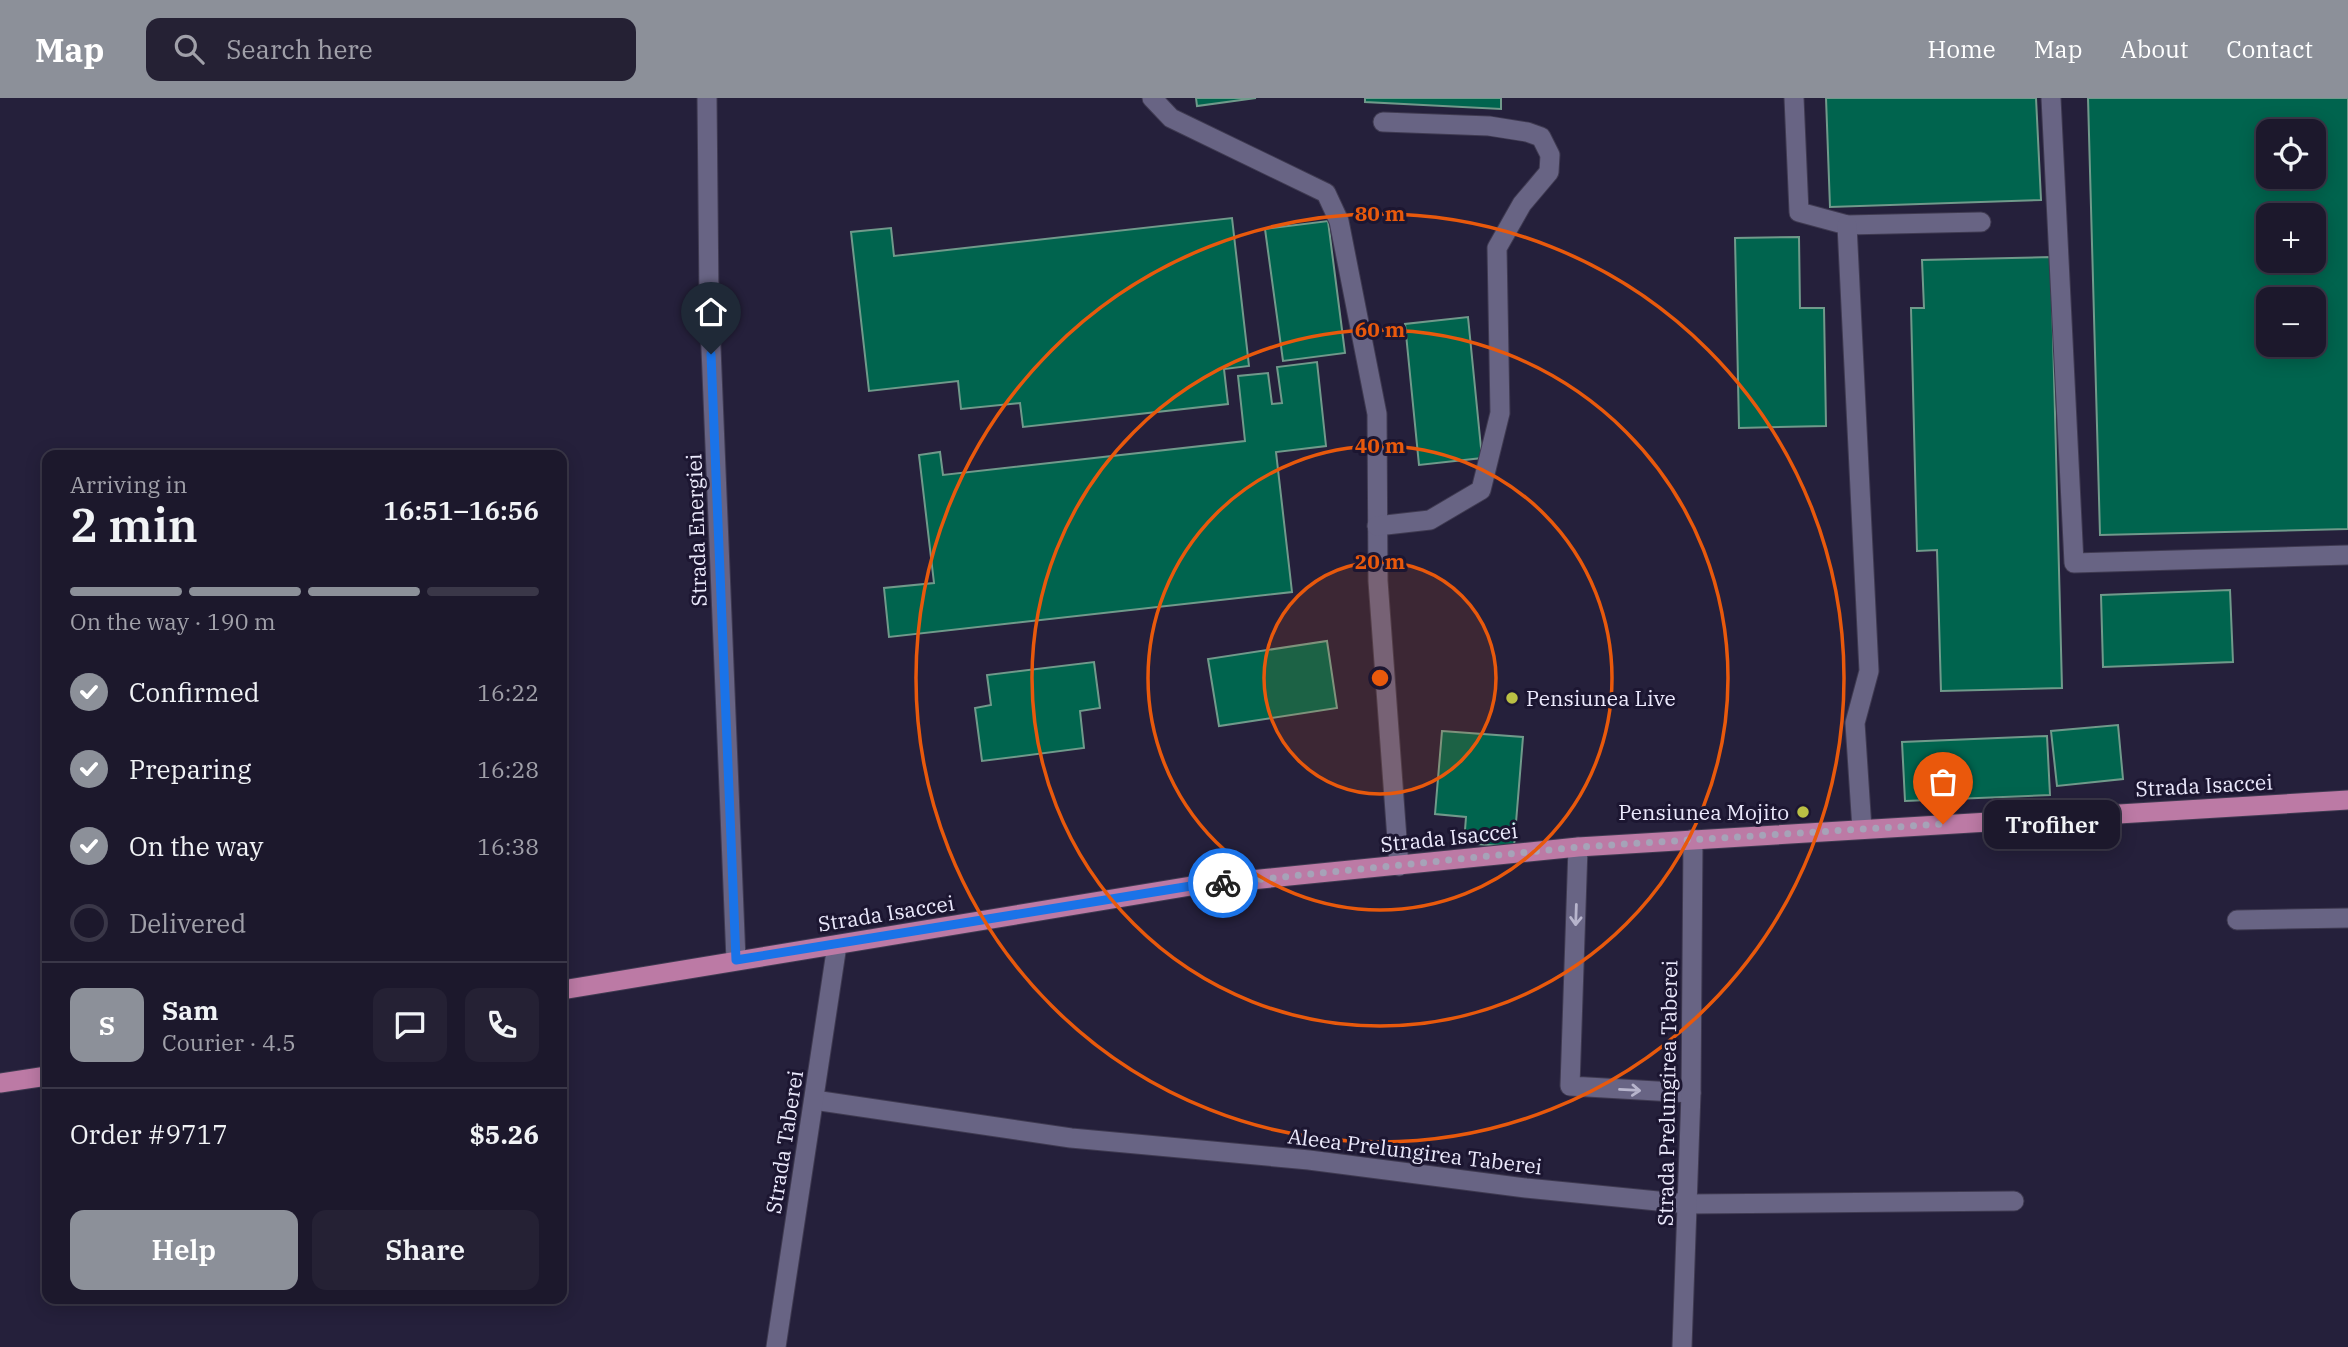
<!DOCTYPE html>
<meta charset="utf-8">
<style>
:root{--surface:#1c182c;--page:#252134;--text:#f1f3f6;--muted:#a0a0a9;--line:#3a3748;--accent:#8c9099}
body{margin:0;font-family:"IBM Plex Serif",serif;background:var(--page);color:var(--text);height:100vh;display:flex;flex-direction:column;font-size:26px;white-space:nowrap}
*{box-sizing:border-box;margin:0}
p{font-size:23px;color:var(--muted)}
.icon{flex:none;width:38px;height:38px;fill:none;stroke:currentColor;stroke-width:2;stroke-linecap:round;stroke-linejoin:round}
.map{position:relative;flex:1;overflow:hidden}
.details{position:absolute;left:42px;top:352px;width:525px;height:854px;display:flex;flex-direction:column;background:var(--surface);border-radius:14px;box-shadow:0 4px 18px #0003,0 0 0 2px var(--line)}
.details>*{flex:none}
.fabs{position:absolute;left:2256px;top:21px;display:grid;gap:14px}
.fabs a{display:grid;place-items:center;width:70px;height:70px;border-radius:14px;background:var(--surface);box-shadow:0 4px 18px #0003,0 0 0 2px var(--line);font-size:35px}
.pin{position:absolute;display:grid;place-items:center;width:60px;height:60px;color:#fff;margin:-72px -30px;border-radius:50% 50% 50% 0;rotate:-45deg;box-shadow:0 0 7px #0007}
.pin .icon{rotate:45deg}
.courier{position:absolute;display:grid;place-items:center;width:70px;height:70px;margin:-35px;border:5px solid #1a73e8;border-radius:50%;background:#fff;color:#222;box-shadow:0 2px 9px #0007}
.bubble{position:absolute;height:49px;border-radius:14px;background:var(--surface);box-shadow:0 4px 18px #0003,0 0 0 2px var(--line);font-size:23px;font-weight:600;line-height:49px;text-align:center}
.head em{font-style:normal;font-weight:600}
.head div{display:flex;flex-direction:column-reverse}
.head{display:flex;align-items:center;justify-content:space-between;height:119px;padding:0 28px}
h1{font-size:46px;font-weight:600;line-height:52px}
.bar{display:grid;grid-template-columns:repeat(4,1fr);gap:10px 7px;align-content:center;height:84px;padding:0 28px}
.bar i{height:9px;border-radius:5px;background:var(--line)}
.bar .selected{background:var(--accent)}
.bar p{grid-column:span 4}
.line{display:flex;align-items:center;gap:18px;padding:0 28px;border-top:2px solid var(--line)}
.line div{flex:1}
.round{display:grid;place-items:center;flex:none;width:74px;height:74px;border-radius:14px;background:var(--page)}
ol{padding:0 28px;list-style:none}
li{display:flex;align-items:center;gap:21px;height:77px}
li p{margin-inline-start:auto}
li .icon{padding:7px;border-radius:50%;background:var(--accent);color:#fff;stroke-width:4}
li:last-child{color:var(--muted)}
li i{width:38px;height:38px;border:4px solid var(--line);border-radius:50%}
.cta{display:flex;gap:14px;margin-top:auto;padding:14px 28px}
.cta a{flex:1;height:80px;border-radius:14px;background:var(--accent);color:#fff;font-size:28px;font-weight:600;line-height:80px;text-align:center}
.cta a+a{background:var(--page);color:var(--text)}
header{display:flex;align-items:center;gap:42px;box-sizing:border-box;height:98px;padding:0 35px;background:var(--accent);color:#fff}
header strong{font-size:33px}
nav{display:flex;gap:38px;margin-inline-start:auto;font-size:24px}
.search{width:490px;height:63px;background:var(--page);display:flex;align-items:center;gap:18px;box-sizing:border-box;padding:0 24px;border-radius:14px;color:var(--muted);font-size:26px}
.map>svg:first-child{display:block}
.building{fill:#00644e;stroke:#709a8b;stroke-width:2;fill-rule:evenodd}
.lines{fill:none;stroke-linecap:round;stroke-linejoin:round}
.service-casing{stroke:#3f3a51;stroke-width:21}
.minor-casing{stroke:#3f3a51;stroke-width:21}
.tertiary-casing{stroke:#3f3a51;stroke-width:21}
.primary-casing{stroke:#3f3a51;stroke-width:21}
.service{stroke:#686484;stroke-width:19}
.minor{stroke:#686484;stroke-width:19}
.tertiary{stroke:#686484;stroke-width:19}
.primary{stroke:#bc7aa5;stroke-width:19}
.oneway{stroke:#b7b4cc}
.done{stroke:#a6a3b8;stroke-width:7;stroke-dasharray:0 12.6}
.route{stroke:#1a73e8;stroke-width:9}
.ring{fill:none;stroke:#e8590c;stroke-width:3.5}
.poi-dot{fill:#bbc044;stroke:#1c1631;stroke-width:2.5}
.labels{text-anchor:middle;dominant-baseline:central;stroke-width:6;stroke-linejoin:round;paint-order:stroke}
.street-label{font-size:21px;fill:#ebe9fc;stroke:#1c1631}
.poi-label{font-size:21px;fill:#ebe9fc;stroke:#1c1631;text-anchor:start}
.centre{fill:#e8590c;stroke:#1c1631;stroke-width:3.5}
.ring-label{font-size:21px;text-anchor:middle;font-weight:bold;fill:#e8590c;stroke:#1c1631;stroke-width:6;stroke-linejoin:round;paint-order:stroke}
</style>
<header>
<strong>Map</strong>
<div class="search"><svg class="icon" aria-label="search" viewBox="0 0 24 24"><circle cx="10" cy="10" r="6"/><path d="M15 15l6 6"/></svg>Search here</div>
<nav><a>Home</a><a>Map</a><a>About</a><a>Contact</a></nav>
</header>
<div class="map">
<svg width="2348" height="1249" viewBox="0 0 2348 1249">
<rect width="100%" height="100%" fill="#25203b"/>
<g class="building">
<polygon points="1196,0 1256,0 1197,8"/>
<polygon points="1365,0 1501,0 1501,11 1365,4"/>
<polygon points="1826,0 2036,0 2041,102 1830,109"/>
<path d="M2088,0H2348V431L2100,437ZM2268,33H2314V79H2268ZM2268,117H2314V163H2268ZM2268,201H2314V247H2268Z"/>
<polygon points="1232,120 1249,268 1224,271 1228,306 1023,329 1020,305 961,311 958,283 869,293 851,134 891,130 894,158"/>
<polygon points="1328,123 1345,255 1283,263 1265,131"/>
<polygon points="1799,139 1800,210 1824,210 1826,328 1739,330 1735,140"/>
<polygon points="2051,159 2062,590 1941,593 1937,452 1917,453 1911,210 1924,210 1922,162"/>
<polygon points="1468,219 1482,360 1419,367 1405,226"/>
<polygon points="1317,264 1326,348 1276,354 1292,494 889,539 884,490 934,485 919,357 940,354 943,377 1245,343 1238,278 1268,275 1272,306 1282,305 1277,269"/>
<polygon points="2230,492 2233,564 2103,569 2101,497"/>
<polygon points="1327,543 1337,610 1219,628 1208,561"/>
<polygon points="1094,564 1100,610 1080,613 1084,650 982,663 975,610 991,607 987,577"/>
<polygon points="2118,627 2123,681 2057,688 2051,633"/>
<polygon points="1442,633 1523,639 1514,749 1464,745 1466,719 1435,716"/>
<polygon points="2047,638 2050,697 1905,703 1902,644"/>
</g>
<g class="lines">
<defs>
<g id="service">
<polyline points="1152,0 1171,20 1326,95 1339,123 1377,316 1378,483 1399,768"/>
<polyline points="1794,0 1799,114 1847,127 1981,124"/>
<polyline points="2051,0 2074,465 2348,457"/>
<polyline points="1847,127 1869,573 1855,625 1862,731"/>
<polyline points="1377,428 1430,422 1481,392 1500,315 1497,150 1522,106 1549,74 1550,57 1541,39 1527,34 1489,28 1383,24"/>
<polyline points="1578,749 1570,988 1691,995"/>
<polyline points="2237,822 2348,820"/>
</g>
<g id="minor">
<polyline points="814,1002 1071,1040 1309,1062 1526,1090 1688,1106 2014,1103"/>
<polyline points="1682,1249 1691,995 1693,741"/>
</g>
<g id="tertiary">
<polyline points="707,0 709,201 736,862"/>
<polyline points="776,1249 837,847"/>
</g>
<g id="primary">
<polyline points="562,892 1191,788 1578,749 2348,702"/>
<polyline points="0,985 47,978"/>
</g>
</defs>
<use href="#service" class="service-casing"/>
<use href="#minor" class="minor-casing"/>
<use href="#tertiary" class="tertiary-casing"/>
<use href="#primary" class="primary-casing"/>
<use href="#service" class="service"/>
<use href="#minor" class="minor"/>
<use href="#tertiary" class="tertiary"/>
<use href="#primary" class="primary"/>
</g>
<defs><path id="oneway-shaft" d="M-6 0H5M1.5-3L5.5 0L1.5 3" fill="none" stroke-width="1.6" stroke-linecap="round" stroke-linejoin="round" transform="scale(1.75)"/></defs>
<g class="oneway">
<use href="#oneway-shaft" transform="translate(1576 817) rotate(92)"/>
<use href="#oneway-shaft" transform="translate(1630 992) rotate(3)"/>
</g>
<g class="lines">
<polyline class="done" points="1223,785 1578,749 1943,726"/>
<polyline class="route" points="711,256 736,862 1191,788 1223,785"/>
</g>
<circle cx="1380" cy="580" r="116" fill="#e8590c" fill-opacity=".12"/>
<g class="ring">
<circle cx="1380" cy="580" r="116"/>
<circle cx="1380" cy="580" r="232"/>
<circle cx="1380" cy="580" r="348"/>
<circle cx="1380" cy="580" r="464"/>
</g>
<g class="poi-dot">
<circle cx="1512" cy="600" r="7"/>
<circle cx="1803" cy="714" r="7"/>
</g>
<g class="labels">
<g class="street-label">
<text transform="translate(696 432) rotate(-92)">Strada Energiei</text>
<text transform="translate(2204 687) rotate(-3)">Strada Isaccei</text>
<text transform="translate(1449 739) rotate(-6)">Strada Isaccei</text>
<text transform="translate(886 815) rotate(-9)">Strada Isaccei</text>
<text transform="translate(1667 995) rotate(-89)">Strada Prelungirea Taberei</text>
<text transform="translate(784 1044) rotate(-81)">Strada Taberei</text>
<text transform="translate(1415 1053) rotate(7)">Aleea Prelungirea Taberei</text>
</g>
<g class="poi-label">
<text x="1526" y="600">Pensiunea Live</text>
<text x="1789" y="714" text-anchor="end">Pensiunea Mojito</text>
</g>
</g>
<circle cx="1380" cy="580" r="10" class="centre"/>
<g class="ring-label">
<text x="1380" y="123">80 m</text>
<text x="1380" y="239">60 m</text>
<text x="1380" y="355">40 m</text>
<text x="1380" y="471">20 m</text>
</g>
</svg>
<div class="fabs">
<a><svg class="icon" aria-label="locate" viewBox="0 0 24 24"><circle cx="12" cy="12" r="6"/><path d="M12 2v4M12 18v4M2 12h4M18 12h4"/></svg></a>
<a>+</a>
<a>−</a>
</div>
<div class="pin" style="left:1943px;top:726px;background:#ea580c"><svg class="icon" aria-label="bag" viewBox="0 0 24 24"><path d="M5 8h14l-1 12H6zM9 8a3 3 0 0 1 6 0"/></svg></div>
<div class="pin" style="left:711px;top:256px;background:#1f2937"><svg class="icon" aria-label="home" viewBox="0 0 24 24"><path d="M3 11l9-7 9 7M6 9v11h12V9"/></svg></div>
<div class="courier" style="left:1223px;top:785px"><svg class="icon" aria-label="bike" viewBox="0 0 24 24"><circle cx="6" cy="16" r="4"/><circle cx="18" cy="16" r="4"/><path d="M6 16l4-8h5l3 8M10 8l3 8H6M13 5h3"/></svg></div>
<div class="bubble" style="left:1984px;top:702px;width:136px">Trofiher</div>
<section class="details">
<div class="head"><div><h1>2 min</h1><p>Arriving in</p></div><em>16:51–16:56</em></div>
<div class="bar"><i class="selected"></i><i class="selected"></i><i class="selected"></i><i></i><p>On the way · 190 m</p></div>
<ol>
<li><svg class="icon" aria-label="check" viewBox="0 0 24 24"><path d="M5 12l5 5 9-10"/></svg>Confirmed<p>16:22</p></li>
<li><svg class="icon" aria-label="check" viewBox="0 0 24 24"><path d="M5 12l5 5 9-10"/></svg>Preparing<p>16:28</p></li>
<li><svg class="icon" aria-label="check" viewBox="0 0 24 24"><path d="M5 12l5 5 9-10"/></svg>On the way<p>16:38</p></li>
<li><i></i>Delivered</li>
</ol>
<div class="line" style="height:126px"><b class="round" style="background:var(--accent);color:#fff">S</b><div><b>Sam</b><p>Courier · 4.5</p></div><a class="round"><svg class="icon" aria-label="chat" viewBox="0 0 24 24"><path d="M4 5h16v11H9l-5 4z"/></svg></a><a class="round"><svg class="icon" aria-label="phone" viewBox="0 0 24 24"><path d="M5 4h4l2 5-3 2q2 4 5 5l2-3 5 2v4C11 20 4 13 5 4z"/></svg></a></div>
<div class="line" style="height:91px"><div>Order #9717</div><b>$5.26</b></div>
<div class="cta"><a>Help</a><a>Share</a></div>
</section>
</div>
